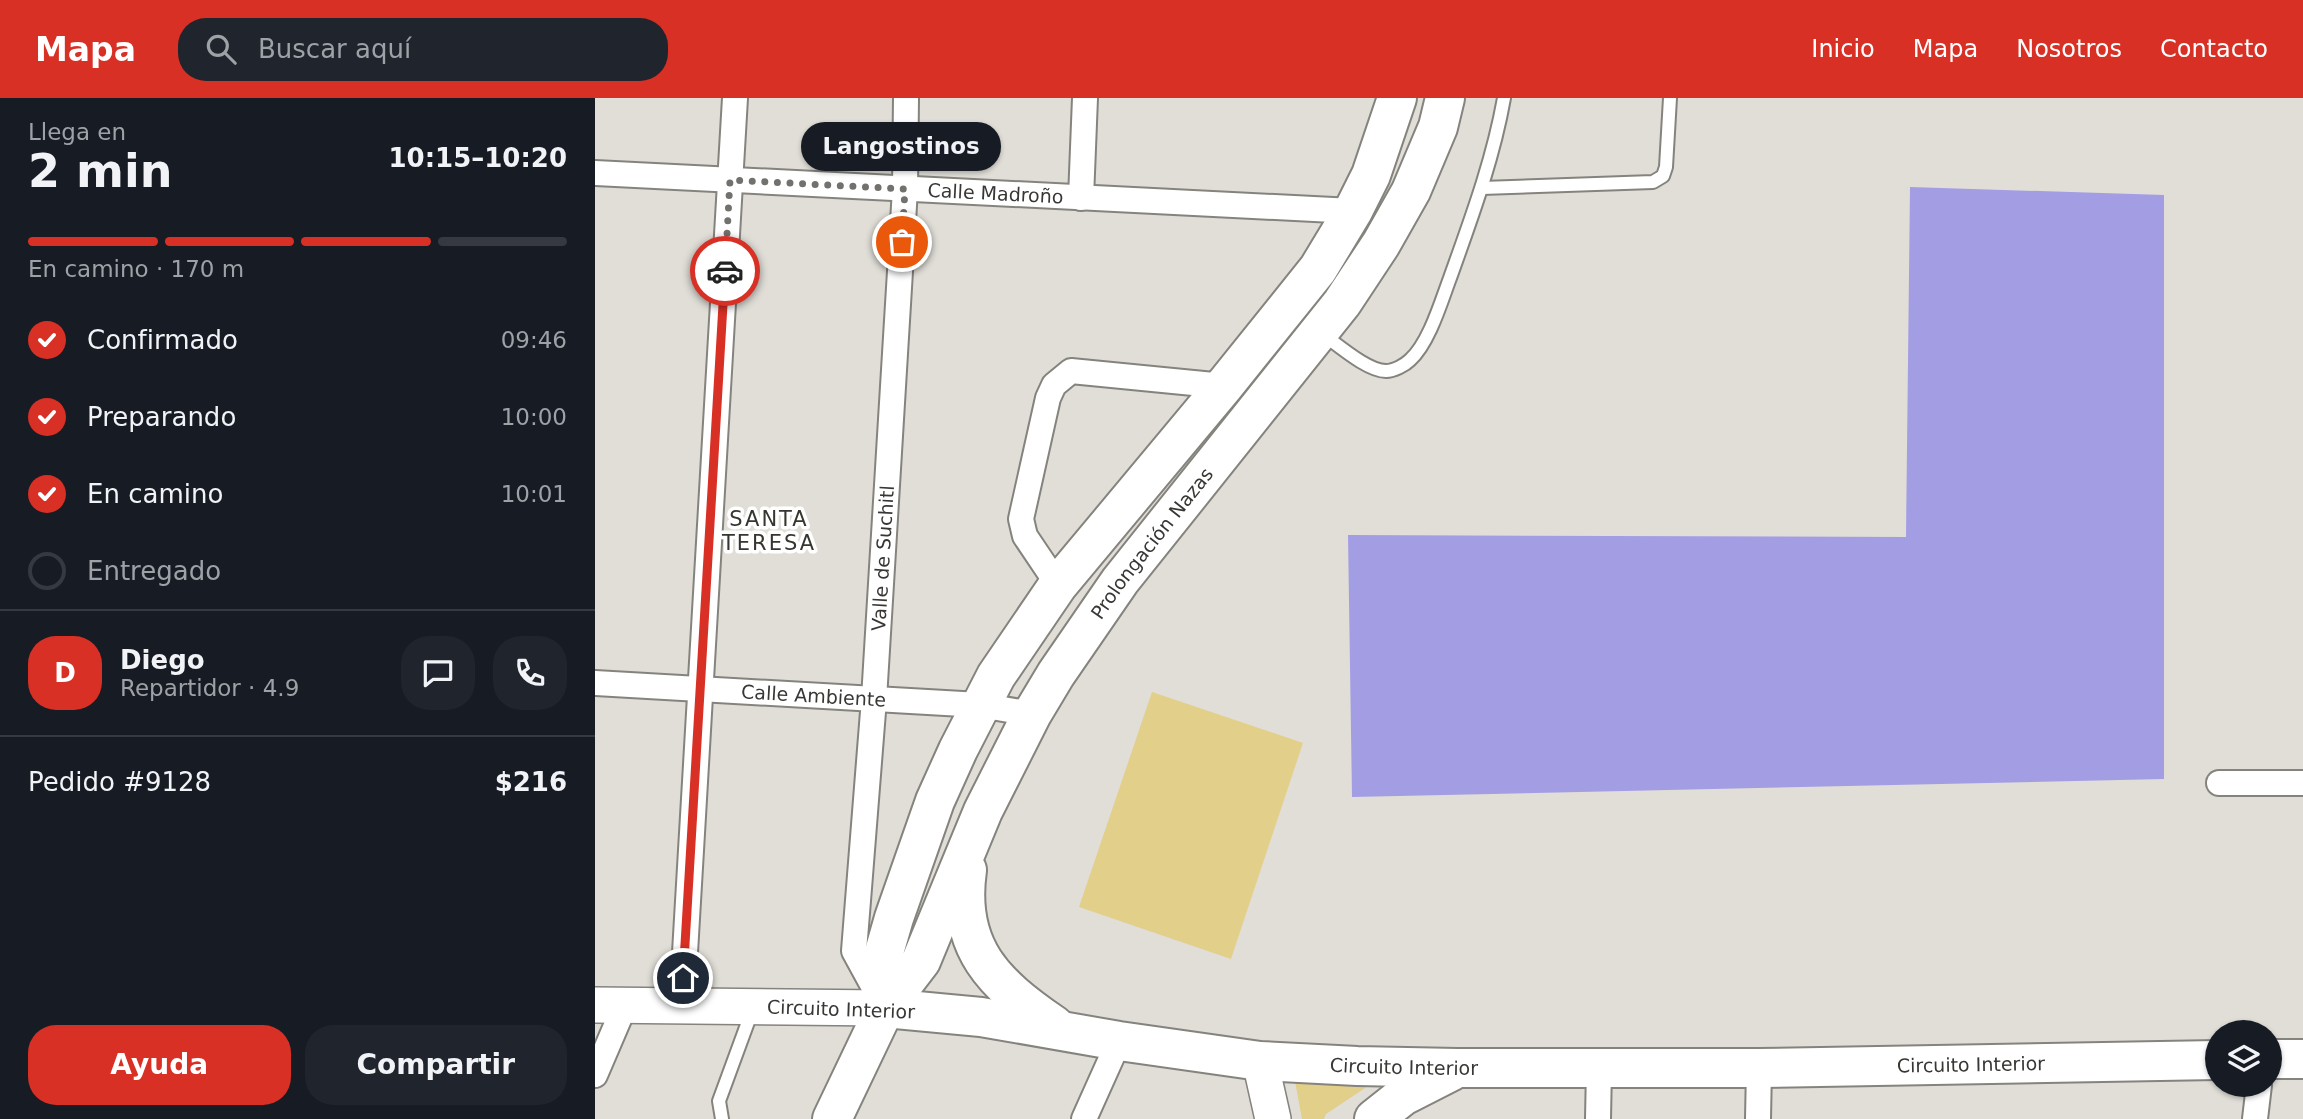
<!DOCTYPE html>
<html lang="es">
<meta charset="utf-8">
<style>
:root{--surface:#171b24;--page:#20242c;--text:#f1f3f6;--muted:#9ea1a6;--line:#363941;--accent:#d93025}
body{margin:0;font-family:"DejaVu Sans",sans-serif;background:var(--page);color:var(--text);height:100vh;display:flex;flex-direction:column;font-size:26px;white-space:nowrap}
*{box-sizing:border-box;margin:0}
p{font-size:23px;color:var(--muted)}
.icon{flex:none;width:38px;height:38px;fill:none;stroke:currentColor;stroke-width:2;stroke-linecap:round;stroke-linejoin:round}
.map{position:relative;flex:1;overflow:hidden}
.details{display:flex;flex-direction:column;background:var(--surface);width:595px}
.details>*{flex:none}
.controls{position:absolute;left:1610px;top:922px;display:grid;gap:14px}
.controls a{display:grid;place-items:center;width:77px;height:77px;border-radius:50%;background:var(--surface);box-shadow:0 2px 5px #0004;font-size:35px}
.pin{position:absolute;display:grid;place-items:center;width:60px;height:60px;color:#fff;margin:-30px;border:4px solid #fff;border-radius:50%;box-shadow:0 2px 7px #0007}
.courier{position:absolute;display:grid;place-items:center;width:70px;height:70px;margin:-35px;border:5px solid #d93025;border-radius:50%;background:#fff;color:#222;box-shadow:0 2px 9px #0007}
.bubble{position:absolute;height:49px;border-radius:24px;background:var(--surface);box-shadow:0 2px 5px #0004;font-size:23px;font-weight:600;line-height:49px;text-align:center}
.overview em{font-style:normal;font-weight:600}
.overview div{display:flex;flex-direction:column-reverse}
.overview{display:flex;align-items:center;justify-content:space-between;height:119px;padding:0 28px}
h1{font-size:46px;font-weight:600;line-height:52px}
.bar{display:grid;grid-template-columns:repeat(4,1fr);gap:10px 7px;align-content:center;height:84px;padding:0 28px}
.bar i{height:9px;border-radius:5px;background:var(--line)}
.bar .on{background:var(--accent)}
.bar p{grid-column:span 4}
.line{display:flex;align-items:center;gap:18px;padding:0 28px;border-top:2px solid var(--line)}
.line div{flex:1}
.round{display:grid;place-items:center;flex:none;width:74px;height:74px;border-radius:28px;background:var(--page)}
ol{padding:0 28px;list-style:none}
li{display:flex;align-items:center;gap:21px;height:77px}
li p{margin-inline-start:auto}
li .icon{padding:7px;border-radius:50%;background:var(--accent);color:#fff;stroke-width:4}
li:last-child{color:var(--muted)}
li i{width:38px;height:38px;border:4px solid var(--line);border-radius:50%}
.cta{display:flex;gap:14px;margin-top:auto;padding:14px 28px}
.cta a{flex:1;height:80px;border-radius:28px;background:var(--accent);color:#fff;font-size:28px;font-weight:600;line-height:80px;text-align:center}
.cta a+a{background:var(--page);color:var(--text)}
header{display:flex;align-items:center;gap:42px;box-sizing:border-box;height:98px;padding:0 35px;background:var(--accent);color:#fff}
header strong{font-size:33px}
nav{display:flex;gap:38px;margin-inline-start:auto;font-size:24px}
.search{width:490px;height:63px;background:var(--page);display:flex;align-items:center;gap:18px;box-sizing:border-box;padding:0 24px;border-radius:28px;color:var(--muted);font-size:26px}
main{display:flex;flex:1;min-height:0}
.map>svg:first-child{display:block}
.green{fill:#e1cf8a}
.building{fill:#a39de4}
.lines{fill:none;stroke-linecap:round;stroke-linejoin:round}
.service-casing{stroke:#85837d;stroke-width:16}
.minor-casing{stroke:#85837d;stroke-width:28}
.secondary-casing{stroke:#85837d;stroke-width:38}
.primary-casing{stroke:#85837d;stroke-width:42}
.service{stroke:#fff;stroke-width:12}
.minor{stroke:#fff;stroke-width:24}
.secondary{stroke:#fff;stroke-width:35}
.primary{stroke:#fff;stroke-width:38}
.done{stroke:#73716d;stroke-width:7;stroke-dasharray:0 12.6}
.route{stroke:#d93025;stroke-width:9}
.labels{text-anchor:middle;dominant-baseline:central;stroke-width:7;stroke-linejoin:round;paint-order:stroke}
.street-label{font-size:19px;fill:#383734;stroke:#fff}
.neighbourhood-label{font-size:21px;letter-spacing:2px;fill:#36352f;stroke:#fff}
</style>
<header>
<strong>Mapa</strong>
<div class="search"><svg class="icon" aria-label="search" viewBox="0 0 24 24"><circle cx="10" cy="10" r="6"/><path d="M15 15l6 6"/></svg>Buscar aquí</div>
<nav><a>Inicio</a><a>Mapa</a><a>Nosotros</a><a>Contacto</a></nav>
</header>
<main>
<section class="details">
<div class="overview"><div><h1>2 min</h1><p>Llega en</p></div><em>10:15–10:20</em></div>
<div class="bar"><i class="on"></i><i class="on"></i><i class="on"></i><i></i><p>En camino · 170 m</p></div>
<ol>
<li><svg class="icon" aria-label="check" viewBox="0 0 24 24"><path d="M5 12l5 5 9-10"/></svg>Confirmado<p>09:46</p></li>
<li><svg class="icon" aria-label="check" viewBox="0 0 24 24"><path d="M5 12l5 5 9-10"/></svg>Preparando<p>10:00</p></li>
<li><svg class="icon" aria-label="check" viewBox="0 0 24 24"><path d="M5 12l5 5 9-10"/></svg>En camino<p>10:01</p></li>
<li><i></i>Entregado</li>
</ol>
<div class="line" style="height:126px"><b class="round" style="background:var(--accent);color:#fff">D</b><div><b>Diego</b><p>Repartidor · 4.9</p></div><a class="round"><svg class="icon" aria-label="chat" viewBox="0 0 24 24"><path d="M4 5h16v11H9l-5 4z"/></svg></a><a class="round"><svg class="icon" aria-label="phone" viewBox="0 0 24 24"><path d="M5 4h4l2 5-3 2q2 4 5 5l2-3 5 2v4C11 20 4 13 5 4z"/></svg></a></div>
<div class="line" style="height:91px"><div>Pedido #9128</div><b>$216</b></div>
<div class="cta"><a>Ayuda</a><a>Compartir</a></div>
</section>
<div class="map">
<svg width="1708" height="1021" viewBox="0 0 1708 1021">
<rect width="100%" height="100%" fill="#e0ded7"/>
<g class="green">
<polygon points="557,594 708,645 636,861 484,809"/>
<polygon points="700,983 779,984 731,1016 729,1021 707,1021"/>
</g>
<polygon class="building" points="1315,89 1569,97 1569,681 757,699 753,437 1311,439"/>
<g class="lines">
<defs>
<g id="service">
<polyline points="887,90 1058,84 1068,78 1071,69 1075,0"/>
<path d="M726,235C742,246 772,273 791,273C799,273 810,267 815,262C834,245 846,204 855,180C876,121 898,62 909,0"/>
<polyline points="127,1021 124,1003 157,913"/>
</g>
<g id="minor">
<path id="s1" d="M0,75L758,113"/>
<polyline points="486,100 490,0"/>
<polyline points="463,487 430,438 426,421 453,300 459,287 476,273 629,288"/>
<path id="s2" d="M0,585L385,607L437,616"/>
<polyline points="1624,685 1708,685"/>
<path id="s3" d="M283,897L259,853L279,601L310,91L311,0"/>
<polyline points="87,906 140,0"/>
<polyline points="0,977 30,907"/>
<polyline points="489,1021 524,943"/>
<polyline points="1003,1021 1004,970"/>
<polyline points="1163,1021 1164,970"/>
<polyline points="1660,1021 1664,987"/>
</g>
<g id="secondary">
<polyline points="0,907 290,910"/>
<polyline points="665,963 678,1021"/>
</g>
<g id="primary">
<path d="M372,772C361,850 399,886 459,927"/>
<path id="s4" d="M290,910L386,919L524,943L665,963L762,968L862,970H1164L1622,962"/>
<polyline points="290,910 286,865 299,820 340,703 363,652 401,578 463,487 629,288 723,171 758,113 776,77 802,0"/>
<polyline points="1675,961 1708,961"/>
<path id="s5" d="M237,1021L290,910L326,863L388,713L437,616L461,576L525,483L747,205L786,146L816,93L843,29L850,0"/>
<polyline points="779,1021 808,998 857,973"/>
</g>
</defs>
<use href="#service" class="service-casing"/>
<use href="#minor" class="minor-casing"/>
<use href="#secondary" class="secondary-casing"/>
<use href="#primary" class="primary-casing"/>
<use href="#service" class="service"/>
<use href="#minor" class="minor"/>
<use href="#secondary" class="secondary"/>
<use href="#primary" class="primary"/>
</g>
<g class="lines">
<polyline class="done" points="130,173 135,82 310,91 307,144"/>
<polyline class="route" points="88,880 130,173"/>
</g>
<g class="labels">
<g class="street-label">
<text stroke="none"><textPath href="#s1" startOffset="401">Calle Madroño</textPath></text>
<text stroke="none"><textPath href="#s5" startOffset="662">Prolongación Nazas</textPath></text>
<text stroke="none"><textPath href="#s3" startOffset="444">Valle de Suchitl</textPath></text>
<text stroke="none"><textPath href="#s2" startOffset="219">Calle Ambiente</textPath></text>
<text transform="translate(246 911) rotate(2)">Circuito Interior</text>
<text stroke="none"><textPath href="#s4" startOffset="1090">Circuito Interior</textPath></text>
<text stroke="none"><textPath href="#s4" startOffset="523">Circuito Interior</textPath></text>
</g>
<g class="neighbourhood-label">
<text x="174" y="421">SANTA<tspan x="174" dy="24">TERESA</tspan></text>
</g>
</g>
</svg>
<div class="controls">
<a><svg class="icon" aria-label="layers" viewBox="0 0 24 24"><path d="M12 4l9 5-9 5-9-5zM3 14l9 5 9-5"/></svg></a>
</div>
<div class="pin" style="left:307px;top:144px;background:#ea580c"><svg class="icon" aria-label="bag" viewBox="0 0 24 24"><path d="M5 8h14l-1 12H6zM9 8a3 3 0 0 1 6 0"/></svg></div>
<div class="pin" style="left:88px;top:880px;background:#1f2937"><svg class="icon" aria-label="home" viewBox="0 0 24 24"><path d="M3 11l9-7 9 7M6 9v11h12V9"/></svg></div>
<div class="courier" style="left:130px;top:173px"><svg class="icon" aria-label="car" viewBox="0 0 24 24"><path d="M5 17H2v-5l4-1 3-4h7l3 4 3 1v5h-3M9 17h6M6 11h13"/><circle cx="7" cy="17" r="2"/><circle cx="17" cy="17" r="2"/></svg></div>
<div class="bubble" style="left:206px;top:24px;width:200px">Langostinos</div>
</div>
</main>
